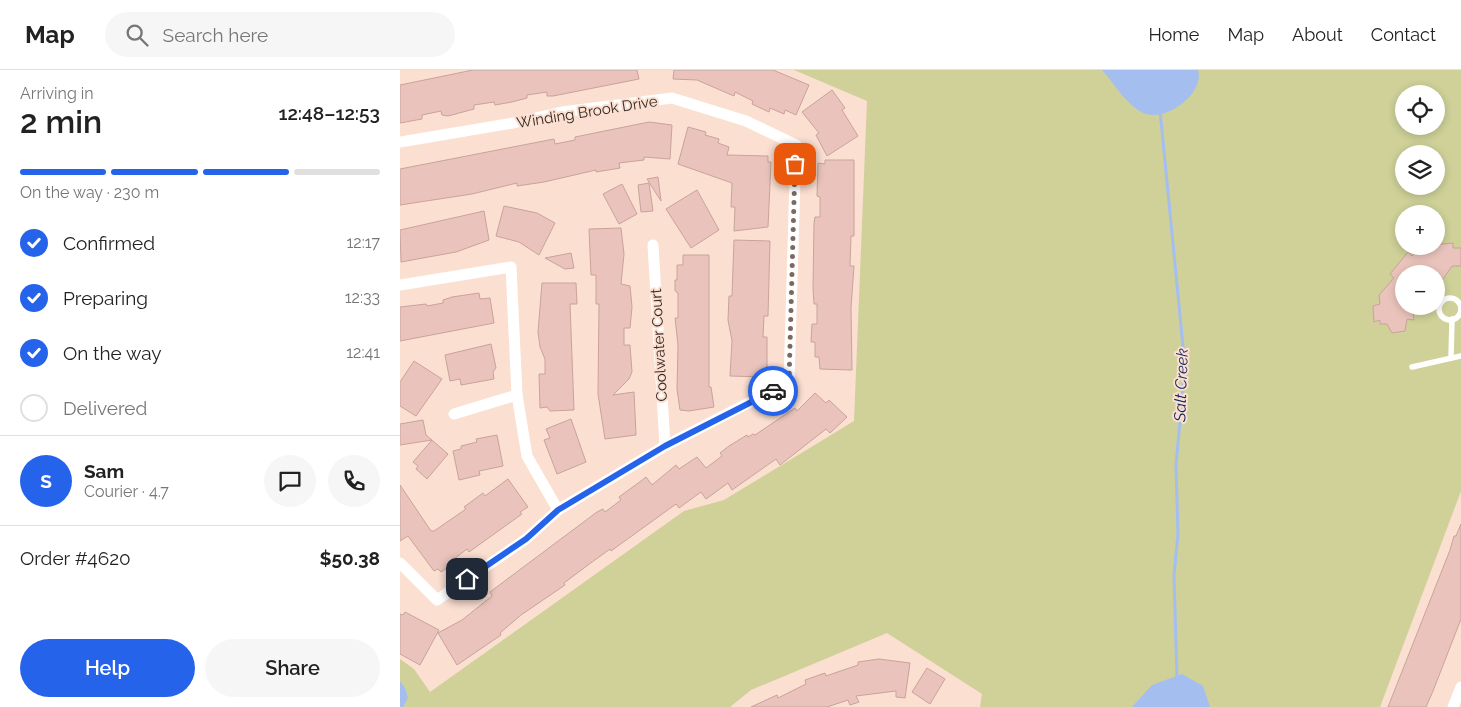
<!DOCTYPE html>
<meta charset="utf-8">
<style>
:root{--surface:#fff;--page:#f6f6f6;--text:#222;--muted:#767676;--line:#e0e0e0;--accent:#2563eb}
body{margin:0;font-family:Raleway,sans-serif;background:var(--page);color:var(--text);height:100vh;display:flex;flex-direction:column;font-size:19px;white-space:nowrap}
*{box-sizing:border-box;margin:0}
p{font-size:16px;color:var(--muted)}
.icon{flex:none;width:28px;height:28px;fill:none;stroke:currentColor;stroke-width:2;stroke-linecap:round;stroke-linejoin:round}
.map{position:relative;flex:1;overflow:hidden}
.drawer{display:flex;flex-direction:column;background:var(--surface);width:400px}
.drawer>*{flex:none}
.fabs{position:absolute;left:995px;top:15px;display:grid;gap:10px}
.fabs a{display:grid;place-items:center;width:50px;height:50px;border-radius:50%;background:var(--surface);box-shadow:0 2px 8px #0003;font-size:25px}
.pin{position:absolute;display:grid;place-items:center;width:42px;height:42px;color:#fff;margin:-21px;border-radius:10px;box-shadow:0 2px 8px #0006}
.courier{position:absolute;display:grid;place-items:center;width:50px;height:50px;margin:-25px;border:4px solid #2563eb;border-radius:50%;background:#fff;color:#222;box-shadow:0 1px 6px #0007}
.head em{font-style:normal;font-weight:600}
.head div{display:flex;flex-direction:column-reverse}
.head{display:flex;align-items:center;justify-content:space-between;height:85px;padding:0 20px}
h1{font-size:32px;font-weight:600;line-height:38px}
.bar{display:grid;grid-template-columns:repeat(4,1fr);gap:8px 5px;align-content:center;height:60px;padding:0 20px}
.bar i{height:6px;border-radius:4px;background:var(--line)}
.bar .current{background:var(--accent)}
.bar p{grid-column:span 4}
.line{display:flex;align-items:center;gap:12px;padding:0 20px;border-top:1px solid var(--line)}
.line div{flex:1}
.round{display:grid;place-items:center;flex:none;width:52px;height:52px;border-radius:26px;background:var(--page)}
ol{padding:0 20px;list-style:none}
li{display:flex;align-items:center;gap:15px;height:55px}
li p{margin-inline-start:auto}
li .icon{padding:5px;border-radius:50%;background:var(--accent);color:#fff;stroke-width:4}
li:last-child{color:var(--muted)}
li i{width:28px;height:28px;border:2px solid var(--line);border-radius:50%}
.action{display:flex;gap:10px;margin-top:auto;padding:10px 20px}
.action a{flex:1;height:58px;border-radius:30px;background:var(--accent);color:#fff;font-size:20px;font-weight:600;line-height:58px;text-align:center}
.action a+a{background:var(--page);color:var(--text)}
header{display:flex;align-items:center;gap:30px;box-sizing:border-box;height:70px;padding:0 25px;background:var(--surface);border-bottom:1px solid var(--line)}
header strong{font-size:24px}
nav{display:flex;gap:28px;margin-inline-start:auto;font-size:18px}
.search{width:350px;height:45px;background:var(--page);display:flex;align-items:center;gap:12px;box-sizing:border-box;padding:0 18px;border-radius:28px;color:var(--muted);font-size:19px}
main{display:flex;flex:1;min-height:0}
.map>svg:first-child{display:block}
.green{fill:#cfd199;fill-rule:evenodd}
.water{fill:#a4bef0}
.lines{fill:none;stroke-linecap:round;stroke-linejoin:round}
.stream{stroke:#a4bef0;stroke-width:3}
.building{fill:#eac4bc;stroke:#c8a39b}
.lane{stroke:#fff;stroke-width:5.5}
.street{stroke:#fff;stroke-width:11}
.done{stroke:#7b695f;stroke-width:5;stroke-dasharray:0 9}
.route{stroke:#2563eb;stroke-width:6}
.labels{text-anchor:middle;dominant-baseline:central;stroke-width:4;stroke-linejoin:round;paint-order:stroke}
.street-label{font-size:15px;fill:#362922;stroke:#fbdfd1}
.water-label{font-size:16px;font-style:italic;fill:#0b235c;stroke:#fbdfd1}
</style>
<header>
<strong>Map</strong>
<div class="search"><svg class="icon" aria-label="search" viewBox="0 0 24 24"><circle cx="10" cy="10" r="6"/><path d="M15 15l6 6"/></svg>Search here</div>
<nav><a>Home</a><a>Map</a><a>About</a><a>Contact</a></nav>
</header>
<main>
<section class="drawer">
<div class="head"><div><h1>2 min</h1><p>Arriving in</p></div><em>12:48–12:53</em></div>
<div class="bar"><i class="current"></i><i class="current"></i><i class="current"></i><i></i><p>On the way · 230 m</p></div>
<ol>
<li><svg class="icon" aria-label="check" viewBox="0 0 24 24"><path d="M5 12l5 5 9-10"/></svg>Confirmed<p>12:17</p></li>
<li><svg class="icon" aria-label="check" viewBox="0 0 24 24"><path d="M5 12l5 5 9-10"/></svg>Preparing<p>12:33</p></li>
<li><svg class="icon" aria-label="check" viewBox="0 0 24 24"><path d="M5 12l5 5 9-10"/></svg>On the way<p>12:41</p></li>
<li><i></i>Delivered</li>
</ol>
<div class="line" style="height:90px"><b class="round" style="background:var(--accent);color:#fff">S</b><div><b>Sam</b><p>Courier · 4.7</p></div><a class="round"><svg class="icon" aria-label="chat" viewBox="0 0 24 24"><path d="M4 5h16v11H9l-5 4z"/></svg></a><a class="round"><svg class="icon" aria-label="phone" viewBox="0 0 24 24"><path d="M5 4h4l2 5-3 2q2 4 5 5l2-3 5 2v4C11 20 4 13 5 4z"/></svg></a></div>
<div class="line" style="height:65px"><div>Order #4620</div><b>$50.38</b></div>
<div class="action"><a>Help</a><a>Share</a></div>
</section>
<div class="map">
<svg width="1061" height="637" viewBox="0 0 1061 637">
<rect width="100%" height="100%" fill="#fbdfd1"/>
<path class="green" d="M394,0H1061V421L980,637H580L582,624L487,563L351,620L330,637H0V589L14,599L30,622L284,441L324,430L454,351L467,31ZM1004,24H1036V56H1004ZM1004,84H1036V116H1004ZM1004,144H1036V176H1004ZM1004,204H1036V236H1004Z"/>
<g class="water">
<path d="M702,0H798C805,23 767,51 746,44C727,37 715,14 702,0Z"/>
<polygon points="782,604 803,616 810,637 732,637 752,615"/>
<polygon points="0,611 5,618 8,628 3,637 0,637"/>
</g>
<g class="lines">
<polyline class="stream" points="760,40 785,297 776,395 778,464 774,505 777,609"/>
</g>
<g class="building">
<polygon points="73,0 237,0 239,9 153,26 147,26 147,22 127,25 127,28 112,32 95,35 94,32 74,35 74,39 48,46 42,45 41,41 22,45 22,49 0,53 0,15"/>
<polygon points="274,0 373,0 409,15 396,45 385,40 384,44 370,38 369,42 352,34 353,31 335,22 334,26 297,10 273,9"/>
<polygon points="432,20 445,38 442,40 458,66 427,86 416,65 419,63 402,42"/>
<polygon points="249,52 272,55 270,89 244,87 244,90 219,93 220,98 196,102 196,100 144,112 117,116 117,113 72,124 0,135 0,99 154,69 155,74 175,70 175,67"/>
<polygon points="288,57 306,62 305,65 319,69 318,73 329,77 327,85 368,86 368,92 371,92 368,157 334,161 335,137 331,137 332,113 278,94"/>
<polygon points="425,90 454,90 454,166 451,166 450,196 454,196 451,238 452,300 420,299 419,287 415,287 415,272 411,272 412,254 417,254 417,234 414,234 413,218 414,153 415,147 420,147 420,127 417,126 418,93 425,94"/>
<polygon points="258,107 261,131 247,109"/>
<polygon points="249,113 253,141 241,142 238,115"/>
<polygon points="222,114 237,144 219,154 203,124"/>
<polygon points="297,120 319,160 291,178 266,139"/>
<polygon points="104,136 137,143 155,153 139,185 119,172 96,166"/>
<polygon points="84,141 89,170 56,182 1,192 0,160"/>
<polygon points="221,158 224,184 221,214 230,216 232,237 230,258 224,258 224,275 230,275 232,302 229,309 213,325 234,322 236,365 205,369 198,324 199,234 196,234 196,205 191,205 189,159"/>
<polygon points="334,170 370,171 368,246 364,246 363,267 367,267 367,301 364,301 364,307 330,306 332,271 328,250 329,226 332,226"/>
<polygon points="1053,173 1053,178 1061,178 1061,196 1052,196 1036,219 1036,204 1004,204 1004,236 1012,236 1014,250 1007,249 1005,261 992,263 987,254 980,254 980,250 974,252 973,236 980,234 979,225 994,208 990,204 1008,182 1012,186 1021,176"/>
<polygon points="171,183 174,198 165,199 145,188"/>
<polygon points="283,185 309,185 309,317 311,317 314,337 289,341 280,340 277,319 278,275 275,248 278,248 278,223 275,221 275,210 277,210 277,195 283,195"/>
<polygon points="142,213 176,213 177,234 170,234 174,340 150,341 147,337 140,338 139,304 145,304 145,289 140,277 138,262"/>
<polygon points="79,223 80,229 90,228 94,253 0,271 0,237 26,234 27,236 43,233 43,230 52,227"/>
<polygon points="91,274 96,298 93,302 94,309 61,315 60,309 50,311 45,285"/>
<polygon points="14,291 42,309 16,346 0,336 0,312"/>
<polygon points="415,323 426,333 429,330 447,347 430,363 426,359 380,395 376,389 332,420 328,413 306,429 301,422 279,438 276,434 211,481 210,479 188,495 164,513 165,515 121,545 100,563 101,565 57,595 38,563 62,550 92,526 90,522 197,442 203,439 205,442 221,430 219,427 241,411 246,407 252,415 276,395 279,399 297,387 306,398 322,386 320,383 329,376 347,365 348,367 353,364 355,365 395,338 397,341"/>
<polygon points="171,349 186,392 157,404 144,370 150,368 146,359"/>
<polygon points="23,350 26,365 48,384 27,409 16,399 18,396 13,392 32,370 0,375 0,354"/>
<polygon points="97,365 103,396 79,401 80,405 59,410 53,381 61,379 61,376 77,372 76,369"/>
<polygon points="108,409 128,437 120,442 122,444 69,482 67,479 54,489 56,492 41,502 38,499 34,501 8,466 0,471 0,415 31,461 34,461 66,439 64,437 83,423 85,426"/>
<polygon points="1061,454 1061,549 1033,621 1026,637 988,637 1050,480 1054,466 1056,466"/>
<polygon points="5,542 39,560 20,595 0,584 0,544 3,545"/>
<polygon points="479,589 510,593 505,628 496,627 496,621 456,626 459,632 450,635 448,630 427,637 351,637 377,625 378,628 406,614 405,610 425,603 426,606 458,595 458,592"/>
<polygon points="527,598 545,609 530,634 512,622"/>
</g>
<g class="lines">
<g class="lane">
<circle cx="1050" cy="239" r="11"/>
<polyline points="1051,288 1052,249"/>
<polyline points="1012,297 1061,286"/>
</g>
<g class="street">
<polyline points="0,72 113,53 162,42 272,28 346,51 396,75 389,312 265,376 158,440 126,469 37,530 0,493"/>
<polyline points="253,175 265,376"/>
<polyline points="0,215 111,197 117,325 127,386 158,440"/>
<polyline points="54,344 117,325"/>
<polyline points="1053,637 1061,617"/>
</g>
</g>
<g class="lines">
<polyline class="done" points="373,321 389,312 395,94"/>
<polyline class="route" points="67,509 126,469 158,440 265,376 373,321"/>
</g>
<g class="labels">
<g class="street-label">
<text transform="translate(187 42) rotate(-9)">Winding Brook Drive</text>
<text transform="translate(259 275) rotate(-93)">Coolwater Court</text>
</g>
<g class="water-label">
<text transform="translate(781 315) rotate(-88)">Salt Creek</text>
</g>
</g>
</svg>
<div class="fabs">
<a><svg class="icon" aria-label="locate" viewBox="0 0 24 24"><circle cx="12" cy="12" r="6"/><path d="M12 2v4M12 18v4M2 12h4M18 12h4"/></svg></a>
<a><svg class="icon" aria-label="layers" viewBox="0 0 24 24"><path d="M12 4l9 5-9 5-9-5zM3 14l9 5 9-5"/></svg></a>
<a>+</a>
<a>−</a>
</div>
<div class="pin" style="left:395px;top:94px;background:#ea580c"><svg class="icon" aria-label="bag" viewBox="0 0 24 24"><path d="M5 8h14l-1 12H6zM9 8a3 3 0 0 1 6 0"/></svg></div>
<div class="pin" style="left:67px;top:509px;background:#1f2937"><svg class="icon" aria-label="home" viewBox="0 0 24 24"><path d="M3 11l9-7 9 7M6 9v11h12V9"/></svg></div>
<div class="courier" style="left:373px;top:321px"><svg class="icon" aria-label="car" viewBox="0 0 24 24"><path d="M5 17H2v-5l4-1 3-4h7l3 4 3 1v5h-3M9 17h6M6 11h13"/><circle cx="7" cy="17" r="2"/><circle cx="17" cy="17" r="2"/></svg></div>
</div>
</main>
